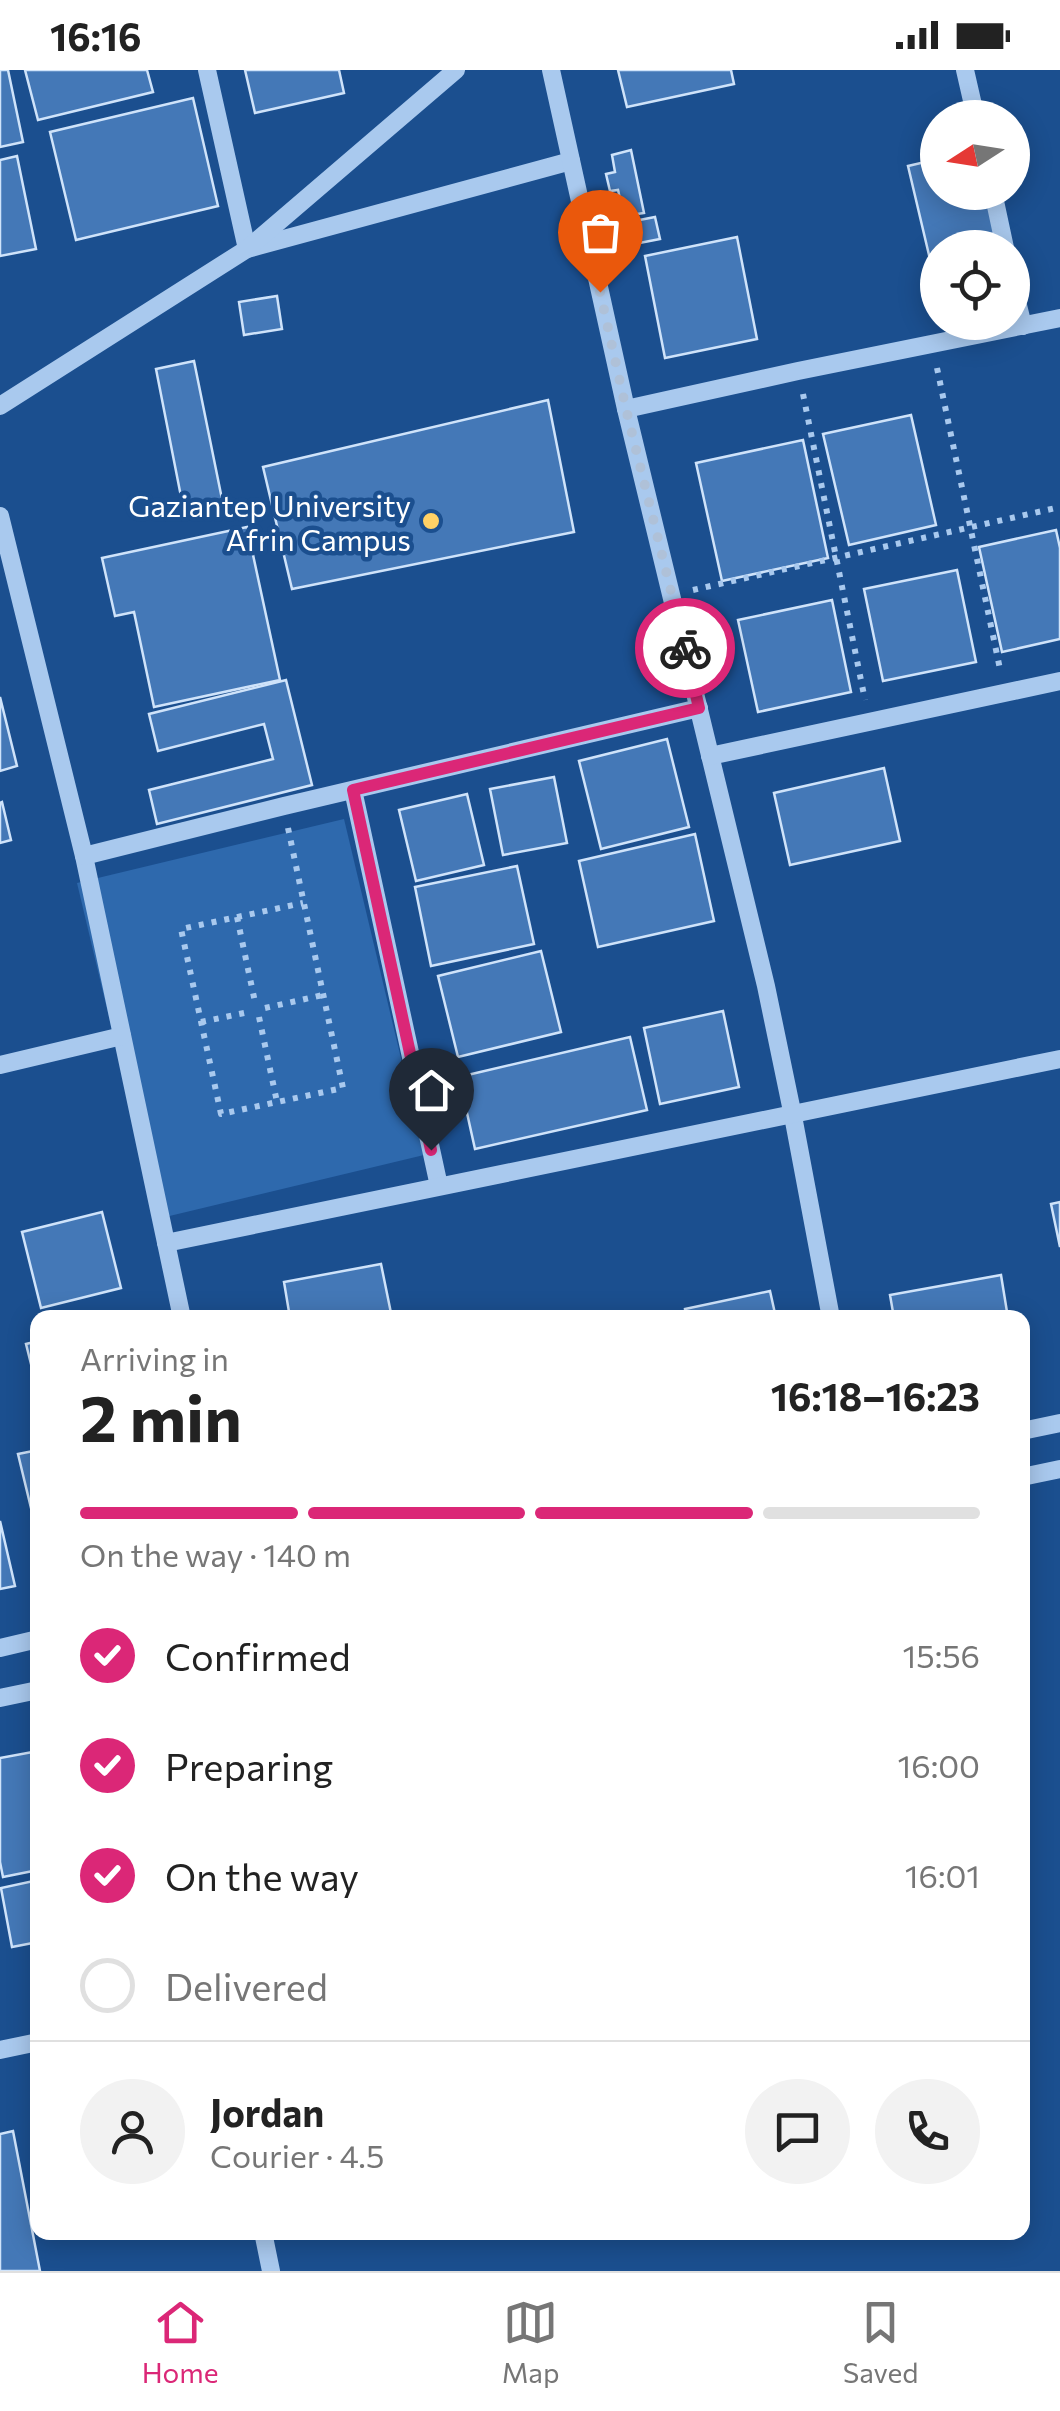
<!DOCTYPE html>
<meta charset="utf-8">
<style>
:root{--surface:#fff;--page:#f2f2f2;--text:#222;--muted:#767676;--line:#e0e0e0;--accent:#db2777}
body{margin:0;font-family:Commissioner,sans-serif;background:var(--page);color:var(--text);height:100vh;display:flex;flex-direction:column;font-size:38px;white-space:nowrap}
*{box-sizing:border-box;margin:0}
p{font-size:32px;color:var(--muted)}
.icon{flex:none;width:55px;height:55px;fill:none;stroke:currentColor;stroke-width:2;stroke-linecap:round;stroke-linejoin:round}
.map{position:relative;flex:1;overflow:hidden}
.drawer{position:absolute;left:30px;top:1240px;width:1000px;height:930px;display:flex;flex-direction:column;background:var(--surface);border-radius:20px;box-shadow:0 5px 25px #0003}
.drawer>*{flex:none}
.needle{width:65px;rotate:258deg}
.fabs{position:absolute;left:920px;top:30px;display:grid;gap:20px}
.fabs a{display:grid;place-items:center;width:110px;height:110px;border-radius:50%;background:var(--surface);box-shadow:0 5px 25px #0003;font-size:50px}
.pin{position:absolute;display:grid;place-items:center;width:85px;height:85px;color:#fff;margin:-102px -42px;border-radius:50% 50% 50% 0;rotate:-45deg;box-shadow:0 0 10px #0007}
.pin .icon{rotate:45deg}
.courier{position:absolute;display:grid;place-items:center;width:100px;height:100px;margin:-50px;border:8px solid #db2777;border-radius:50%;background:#fff;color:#222;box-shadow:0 2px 12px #0007}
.summary em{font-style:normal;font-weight:700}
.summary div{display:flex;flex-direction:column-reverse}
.summary{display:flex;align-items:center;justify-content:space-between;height:170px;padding:0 50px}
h1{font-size:65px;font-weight:700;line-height:75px}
.bar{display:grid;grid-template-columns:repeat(4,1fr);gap:15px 10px;align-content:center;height:120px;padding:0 50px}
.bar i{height:12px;border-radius:8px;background:var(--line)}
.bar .active{background:var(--accent)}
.bar p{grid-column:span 4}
.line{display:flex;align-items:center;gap:25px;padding:0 50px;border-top:2px solid var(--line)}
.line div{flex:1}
.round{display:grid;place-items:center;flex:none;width:105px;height:105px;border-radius:52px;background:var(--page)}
ol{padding:0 50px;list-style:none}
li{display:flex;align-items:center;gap:30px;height:110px}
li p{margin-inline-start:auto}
li .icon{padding:10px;border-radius:50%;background:var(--accent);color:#fff;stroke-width:4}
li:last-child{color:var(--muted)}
li i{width:55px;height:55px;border:5px solid var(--line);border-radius:50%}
.status{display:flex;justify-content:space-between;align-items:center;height:70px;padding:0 50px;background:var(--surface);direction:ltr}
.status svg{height:28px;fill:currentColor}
.tab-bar{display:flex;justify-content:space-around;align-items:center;height:140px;border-top:2px solid var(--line);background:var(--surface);font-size:28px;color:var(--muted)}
.tab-bar a{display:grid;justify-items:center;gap:5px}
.tab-bar .active{color:var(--accent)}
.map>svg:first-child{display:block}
.green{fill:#2e69ad}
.building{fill:#4478b7;stroke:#cfe3fa;stroke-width:2.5}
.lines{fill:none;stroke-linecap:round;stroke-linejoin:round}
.path{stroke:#a9c9ee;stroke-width:6;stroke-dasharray:5 8;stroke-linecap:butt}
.minor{stroke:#a9c9ee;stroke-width:18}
.done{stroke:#afc1d8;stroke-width:10;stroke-dasharray:0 18}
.route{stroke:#db2777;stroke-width:12}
.poi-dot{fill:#ffd166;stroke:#1b4f8f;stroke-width:4}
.labels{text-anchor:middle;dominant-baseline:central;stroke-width:9;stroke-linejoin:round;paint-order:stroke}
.poi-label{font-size:30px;fill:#fff;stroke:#1b4f8f;text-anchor:end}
</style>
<div class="status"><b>16:16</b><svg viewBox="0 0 49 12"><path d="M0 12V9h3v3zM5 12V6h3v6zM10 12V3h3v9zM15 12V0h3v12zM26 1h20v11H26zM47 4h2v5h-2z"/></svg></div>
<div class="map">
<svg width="1060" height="2201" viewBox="0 0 1060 2201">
<rect width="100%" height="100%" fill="#1b4f8f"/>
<polygon class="green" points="344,749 424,1085 157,1149 77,813"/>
<g class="building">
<polygon points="0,0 8,0 23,72 0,77"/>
<polygon points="25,0 147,0 153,22 38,50"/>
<polygon points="245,0 339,0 344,23 255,43"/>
<polygon points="618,0 731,0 734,14 627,37"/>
<polygon points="193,28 218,136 76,170 50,62"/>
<polygon points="631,80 644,143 624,146 618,120 610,121 606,104 615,102 612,85"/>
<polygon points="17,86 36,179 0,186 0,90"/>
<polygon points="938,89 938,122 987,122 998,168 960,178 938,178 938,183 929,185 908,96"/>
<polygon points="655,147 660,169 629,175 624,153"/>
<polygon points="737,167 757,269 665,288 645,186"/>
<polygon points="277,226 282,259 244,265 239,232"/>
<polygon points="194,291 224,439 185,447 156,299"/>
<polygon points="548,330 574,462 292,519 263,397"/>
<polygon points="911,345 936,455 849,475 823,364"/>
<polygon points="803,370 828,488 722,511 696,393"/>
<polygon points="247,457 280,610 154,637 134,542 115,546 102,488"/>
<polygon points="1056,460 1060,478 1060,569 1002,582 979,477"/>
<polygon points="957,500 976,592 883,611 864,519"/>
<polygon points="832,530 851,622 758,642 738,550"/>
<polygon points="286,610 312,715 157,754 149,720 273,689 264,654 158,681 149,644"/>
<polygon points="0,627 17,696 0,701"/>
<polygon points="667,669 689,757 601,779 579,691"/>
<polygon points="884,698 900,771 790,795 774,723"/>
<polygon points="554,707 567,773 503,785 490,719"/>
<polygon points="467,724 484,795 416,811 399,740"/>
<polygon points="2,732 11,770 0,773 0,733"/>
<polygon points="695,764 714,851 598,877 579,791"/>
<polygon points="517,796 534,874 431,896 415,817"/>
<polygon points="541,881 561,962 458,987 438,906"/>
<polygon points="723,941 739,1017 660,1034 644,958"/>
<polygon points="630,967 647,1040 475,1079 459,1007"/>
<polygon points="1060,1132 1060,1177 1051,1134"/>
<polygon points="102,1142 121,1218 41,1238 22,1162"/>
<polygon points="381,1194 392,1248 290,1248 284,1212"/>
<polygon points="1001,1205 1008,1248 894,1248 890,1225"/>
<polygon points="770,1221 776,1248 686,1248 685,1239"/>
<polygon points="38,1271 38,1322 26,1274"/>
<polygon points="38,1380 38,1467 18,1384"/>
<polygon points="0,1451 15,1516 0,1519"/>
<polygon points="38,1681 38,1800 3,1807 0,1792 0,1688"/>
<polygon points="38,1810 38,1872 12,1877 1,1818"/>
<polygon points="13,2061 40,2201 0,2201 0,2064"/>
</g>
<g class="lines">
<g class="path">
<polyline points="937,298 1000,599"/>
<polyline points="803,324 865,630"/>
<polyline points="693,520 1060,437"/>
<polyline points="288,758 343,1018 221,1044 181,859 303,833"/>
<polyline points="237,847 255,932"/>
<polyline points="265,938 323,925"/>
<polyline points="259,947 277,1032"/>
<polyline points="201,952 249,942"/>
</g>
<g class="minor">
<polyline points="207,0 247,179 571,91"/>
<polyline points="551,0 626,339 766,916 793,1046 831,1248"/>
<polyline points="965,0 976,48"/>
<polyline points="993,122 1005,178"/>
<polyline points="1012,211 1023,256"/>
<polyline points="0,336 247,179 456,0"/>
<polyline points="626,339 798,301 1060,248"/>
<polyline points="0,446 84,786 182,1248"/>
<polyline points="710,686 1060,611"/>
<polyline points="353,720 439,1116"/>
<polyline points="84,786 284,736 699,638"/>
<polyline points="0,995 122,966"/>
<path d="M166,1173C464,1110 763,1052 1060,989"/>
<polyline points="1022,1361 1060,1353"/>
<polyline points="1022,1407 1060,1399"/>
<polyline points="0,1578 38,1569"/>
<polyline points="0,1628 38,1620"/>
<polyline points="0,1980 38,1972"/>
<polyline points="263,2162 271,2201"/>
</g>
</g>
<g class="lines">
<polyline class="done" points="600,222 626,339 685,578"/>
<polyline class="route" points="431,1080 353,720 699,638 685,578"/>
</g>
<circle class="poi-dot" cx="431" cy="451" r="10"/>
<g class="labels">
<g class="poi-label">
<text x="411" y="434">Gaziantep University<tspan x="411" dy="34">Afrin Campus</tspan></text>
</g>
</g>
</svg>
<div class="fabs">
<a><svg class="needle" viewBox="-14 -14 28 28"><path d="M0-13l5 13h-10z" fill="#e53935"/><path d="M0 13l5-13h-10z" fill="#767676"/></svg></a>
<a><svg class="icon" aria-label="locate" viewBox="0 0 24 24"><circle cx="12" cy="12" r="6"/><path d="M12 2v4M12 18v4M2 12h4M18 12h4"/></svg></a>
</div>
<div class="pin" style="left:600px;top:222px;background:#ea580c"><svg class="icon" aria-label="bag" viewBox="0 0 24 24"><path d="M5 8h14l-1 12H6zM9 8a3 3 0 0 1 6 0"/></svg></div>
<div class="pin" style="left:431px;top:1080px;background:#1f2937"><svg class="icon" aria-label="home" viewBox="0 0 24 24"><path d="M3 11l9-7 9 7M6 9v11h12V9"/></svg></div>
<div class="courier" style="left:685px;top:578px"><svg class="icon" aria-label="bike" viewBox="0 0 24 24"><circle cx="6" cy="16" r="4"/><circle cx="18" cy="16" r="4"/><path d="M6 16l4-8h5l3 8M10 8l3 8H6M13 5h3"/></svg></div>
<section class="drawer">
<div class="summary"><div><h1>2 min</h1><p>Arriving in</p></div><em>16:18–16:23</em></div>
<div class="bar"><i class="active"></i><i class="active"></i><i class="active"></i><i></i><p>On the way · 140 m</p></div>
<ol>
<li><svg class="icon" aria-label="check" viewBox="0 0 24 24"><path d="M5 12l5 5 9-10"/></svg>Confirmed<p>15:56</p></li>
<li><svg class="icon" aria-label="check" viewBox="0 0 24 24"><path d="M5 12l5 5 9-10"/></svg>Preparing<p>16:00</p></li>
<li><svg class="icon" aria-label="check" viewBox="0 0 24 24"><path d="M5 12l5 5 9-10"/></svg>On the way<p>16:01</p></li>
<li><i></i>Delivered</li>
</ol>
<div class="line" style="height:180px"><a class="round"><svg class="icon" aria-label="person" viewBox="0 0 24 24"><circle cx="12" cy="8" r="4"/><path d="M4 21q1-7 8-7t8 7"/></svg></a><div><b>Jordan</b><p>Courier · 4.5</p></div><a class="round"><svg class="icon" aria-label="chat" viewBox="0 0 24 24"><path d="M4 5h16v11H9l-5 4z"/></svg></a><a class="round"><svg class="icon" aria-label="phone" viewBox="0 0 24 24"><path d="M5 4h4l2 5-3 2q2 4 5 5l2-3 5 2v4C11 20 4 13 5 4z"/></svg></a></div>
</section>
</div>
<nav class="tab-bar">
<a class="active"><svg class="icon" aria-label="home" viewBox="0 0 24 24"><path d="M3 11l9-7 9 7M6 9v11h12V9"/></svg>Home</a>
<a><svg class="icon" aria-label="map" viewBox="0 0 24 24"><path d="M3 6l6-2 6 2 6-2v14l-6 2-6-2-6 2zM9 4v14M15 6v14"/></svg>Map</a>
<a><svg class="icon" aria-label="saved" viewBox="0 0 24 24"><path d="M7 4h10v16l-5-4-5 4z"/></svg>Saved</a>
</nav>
